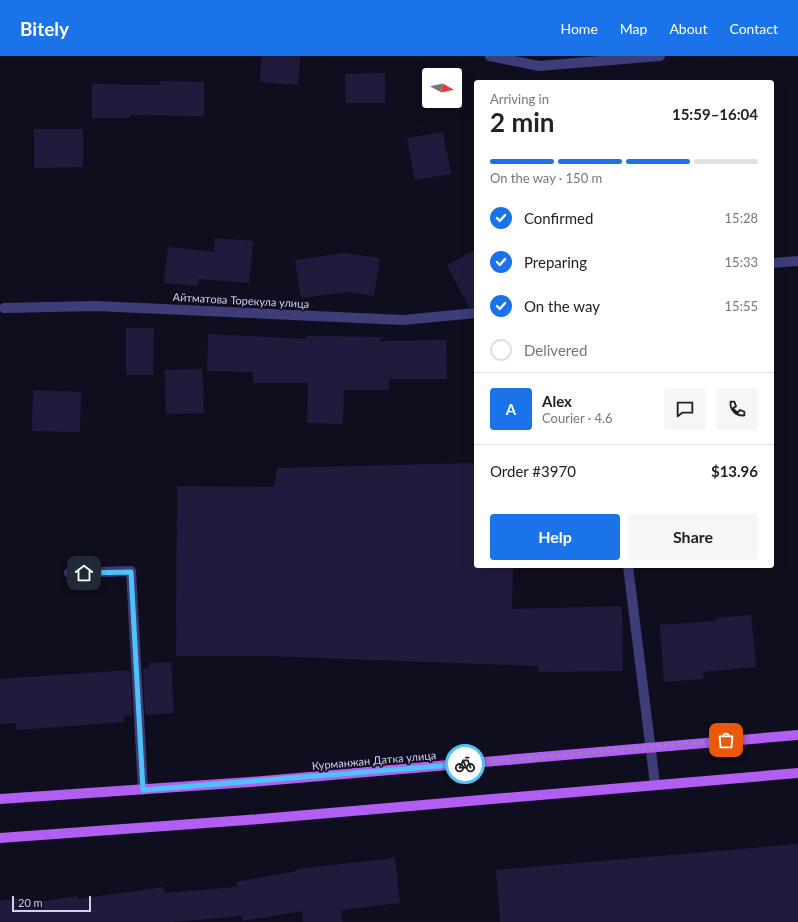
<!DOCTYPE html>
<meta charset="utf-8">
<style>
:root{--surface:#fff;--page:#f6f6f6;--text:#222;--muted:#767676;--line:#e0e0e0;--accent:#1a73e8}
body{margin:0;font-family:Lato,sans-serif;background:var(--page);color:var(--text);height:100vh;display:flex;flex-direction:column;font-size:15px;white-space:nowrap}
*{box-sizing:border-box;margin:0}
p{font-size:13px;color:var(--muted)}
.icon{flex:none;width:22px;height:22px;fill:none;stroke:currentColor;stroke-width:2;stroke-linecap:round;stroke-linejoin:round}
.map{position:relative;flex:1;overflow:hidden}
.details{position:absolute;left:474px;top:24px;width:300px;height:488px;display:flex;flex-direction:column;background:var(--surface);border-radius:4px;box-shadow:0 4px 16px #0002}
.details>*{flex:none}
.needle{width:26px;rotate:98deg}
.controls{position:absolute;left:422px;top:12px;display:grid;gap:8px}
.controls a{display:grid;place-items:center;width:40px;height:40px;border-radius:4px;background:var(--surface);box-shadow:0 4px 16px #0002;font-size:20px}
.scale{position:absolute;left:12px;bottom:10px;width:79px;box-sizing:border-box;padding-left:4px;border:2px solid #d0cefb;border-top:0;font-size:11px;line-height:14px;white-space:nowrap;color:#d0cefb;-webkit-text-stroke:3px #0f0e1e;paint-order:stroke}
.pin{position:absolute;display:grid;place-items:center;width:34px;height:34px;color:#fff;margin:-17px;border-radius:8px;box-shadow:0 2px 6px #0006}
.courier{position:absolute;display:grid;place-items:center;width:40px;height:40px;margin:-20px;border:3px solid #4fc3f7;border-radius:50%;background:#fff;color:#222;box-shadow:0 1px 5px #0007}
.summary em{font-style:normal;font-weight:700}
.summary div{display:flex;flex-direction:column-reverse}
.summary{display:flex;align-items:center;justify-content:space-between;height:68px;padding:0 16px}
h1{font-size:26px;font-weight:700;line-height:30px}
.bar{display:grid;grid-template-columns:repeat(4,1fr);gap:6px 4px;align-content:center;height:48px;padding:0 16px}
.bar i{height:5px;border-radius:3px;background:var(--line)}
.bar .current{background:var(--accent)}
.bar p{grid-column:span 4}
.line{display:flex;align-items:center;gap:10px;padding:0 16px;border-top:1px solid var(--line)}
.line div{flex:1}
.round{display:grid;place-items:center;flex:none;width:42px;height:42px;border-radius:4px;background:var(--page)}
ol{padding:0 16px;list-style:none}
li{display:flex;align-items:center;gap:12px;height:44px}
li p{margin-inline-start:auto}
li .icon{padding:4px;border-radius:50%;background:var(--accent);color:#fff;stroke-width:4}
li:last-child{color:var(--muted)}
li i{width:22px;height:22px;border:2px solid var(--line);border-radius:50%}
.button{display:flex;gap:8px;margin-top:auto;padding:8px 16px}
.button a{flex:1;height:46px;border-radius:4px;background:var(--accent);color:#fff;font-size:16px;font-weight:700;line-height:46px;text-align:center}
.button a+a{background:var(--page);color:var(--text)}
header{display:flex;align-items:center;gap:24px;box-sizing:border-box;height:56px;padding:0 20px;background:var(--accent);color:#fff}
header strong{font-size:19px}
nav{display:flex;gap:22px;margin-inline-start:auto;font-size:14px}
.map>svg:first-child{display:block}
.building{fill:#201b3d}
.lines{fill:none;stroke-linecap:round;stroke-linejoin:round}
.service{stroke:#3c3d79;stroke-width:10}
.minor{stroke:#3c3d79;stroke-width:10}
.primary{stroke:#b25ef2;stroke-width:10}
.done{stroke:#8c8bae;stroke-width:4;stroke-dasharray:0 7.2}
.route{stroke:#4fc3f7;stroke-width:5}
.labels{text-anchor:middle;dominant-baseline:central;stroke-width:3.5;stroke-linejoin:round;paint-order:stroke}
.street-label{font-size:11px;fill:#d0cefb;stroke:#0f0e1e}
</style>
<header>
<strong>Bitely</strong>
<nav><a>Home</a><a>Map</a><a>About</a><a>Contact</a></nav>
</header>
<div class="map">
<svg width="798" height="866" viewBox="0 0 798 866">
<rect width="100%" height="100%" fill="#0f0e1e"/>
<g class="building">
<polygon points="262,0 300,0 298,29 260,26"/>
<polygon points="385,17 385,47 346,47 345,18"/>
<polygon points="160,25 204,26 204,60 130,59 130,62 92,62 92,28 160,29"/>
<polygon points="34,73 83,73 83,111 34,112"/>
<polygon points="443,76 451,118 415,124 407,82"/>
<polygon points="215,182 253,185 249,227 199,223 198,230 164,227 168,191 214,196"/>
<polygon points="476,193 476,251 469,251 447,209"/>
<polygon points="344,197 380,202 374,240 348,236 301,242 295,204"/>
<polygon points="126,272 154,272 153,319 126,319"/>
<polygon points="208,278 307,283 307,280 385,281 378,285 446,284 447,323 389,323 389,334 344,334 343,368 307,367 308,327 253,327 253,316 207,315"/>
<polygon points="202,313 204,357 166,358 165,314"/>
<polygon points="33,334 81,336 80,376 32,375"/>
<polygon points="476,407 476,510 513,510 512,553 622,550 623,615 538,616 538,610 268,600 176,600 177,430 274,431 277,412"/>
<polygon points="751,559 756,611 703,616 704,623 664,626 660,569 716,565 715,562"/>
<polygon points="171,606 174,657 145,659 143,613 149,612 149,607"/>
<polygon points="130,614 132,659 124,660 124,666 16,674 16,667 0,668 0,623"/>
<polygon points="798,788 798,866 500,866 496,814"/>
<polygon points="395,802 400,847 341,854 343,866 303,866 302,855 243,865 242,860 173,866 0,866 0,845 20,842 21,848 78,840 78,843 164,831 165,837 237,831 236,826 297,815 297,813"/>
</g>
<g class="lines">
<polyline class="service" points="69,517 131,515 143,734"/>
<g class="minor">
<polyline points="490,0 539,10 660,0"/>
<polyline points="772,207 798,205"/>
<polyline points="4,252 96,250 403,264 476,257"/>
<polyline points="628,510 655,728"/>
</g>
<g class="primary">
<polyline points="0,743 250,726 798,679"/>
<polyline points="0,782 247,764 798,717"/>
</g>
</g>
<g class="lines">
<polyline class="done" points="465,708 726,684"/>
<polyline class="route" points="84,517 131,516 143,734 465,708"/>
</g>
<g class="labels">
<g class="street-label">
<text transform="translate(241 244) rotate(3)">Айтматова Торекула улица</text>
<text transform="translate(374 704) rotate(-5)">Курманжан Датка улица</text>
</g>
</g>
</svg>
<div class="controls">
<a><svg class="needle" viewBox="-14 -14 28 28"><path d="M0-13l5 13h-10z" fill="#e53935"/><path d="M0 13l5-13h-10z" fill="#767676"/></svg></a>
</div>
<div class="scale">20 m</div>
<div class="pin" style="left:726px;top:684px;background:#ea580c"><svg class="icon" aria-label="bag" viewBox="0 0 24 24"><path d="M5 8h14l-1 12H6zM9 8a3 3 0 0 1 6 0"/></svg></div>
<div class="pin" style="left:84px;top:517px;background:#1f2937"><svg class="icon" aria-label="home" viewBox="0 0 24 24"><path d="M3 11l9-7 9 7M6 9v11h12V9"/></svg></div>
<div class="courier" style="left:465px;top:708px"><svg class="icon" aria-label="bike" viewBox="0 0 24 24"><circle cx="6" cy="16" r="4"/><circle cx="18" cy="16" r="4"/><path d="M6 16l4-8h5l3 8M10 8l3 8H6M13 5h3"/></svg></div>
<section class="details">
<div class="summary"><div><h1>2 min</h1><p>Arriving in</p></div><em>15:59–16:04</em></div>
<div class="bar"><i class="current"></i><i class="current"></i><i class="current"></i><i></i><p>On the way · 150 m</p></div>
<ol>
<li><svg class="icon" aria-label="check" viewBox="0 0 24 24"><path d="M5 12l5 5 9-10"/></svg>Confirmed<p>15:28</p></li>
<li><svg class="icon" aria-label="check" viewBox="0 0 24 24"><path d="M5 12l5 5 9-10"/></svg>Preparing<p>15:33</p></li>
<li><svg class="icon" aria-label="check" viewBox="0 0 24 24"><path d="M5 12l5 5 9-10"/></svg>On the way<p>15:55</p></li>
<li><i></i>Delivered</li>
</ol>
<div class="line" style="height:72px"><b class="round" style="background:var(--accent);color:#fff">A</b><div><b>Alex</b><p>Courier · 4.6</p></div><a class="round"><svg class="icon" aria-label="chat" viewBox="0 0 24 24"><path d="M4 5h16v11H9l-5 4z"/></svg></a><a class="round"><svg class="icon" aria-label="phone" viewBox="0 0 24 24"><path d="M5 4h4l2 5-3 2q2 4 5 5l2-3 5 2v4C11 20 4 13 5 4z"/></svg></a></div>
<div class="line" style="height:52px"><div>Order #3970</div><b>$13.96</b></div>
<div class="button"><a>Help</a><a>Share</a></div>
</section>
</div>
